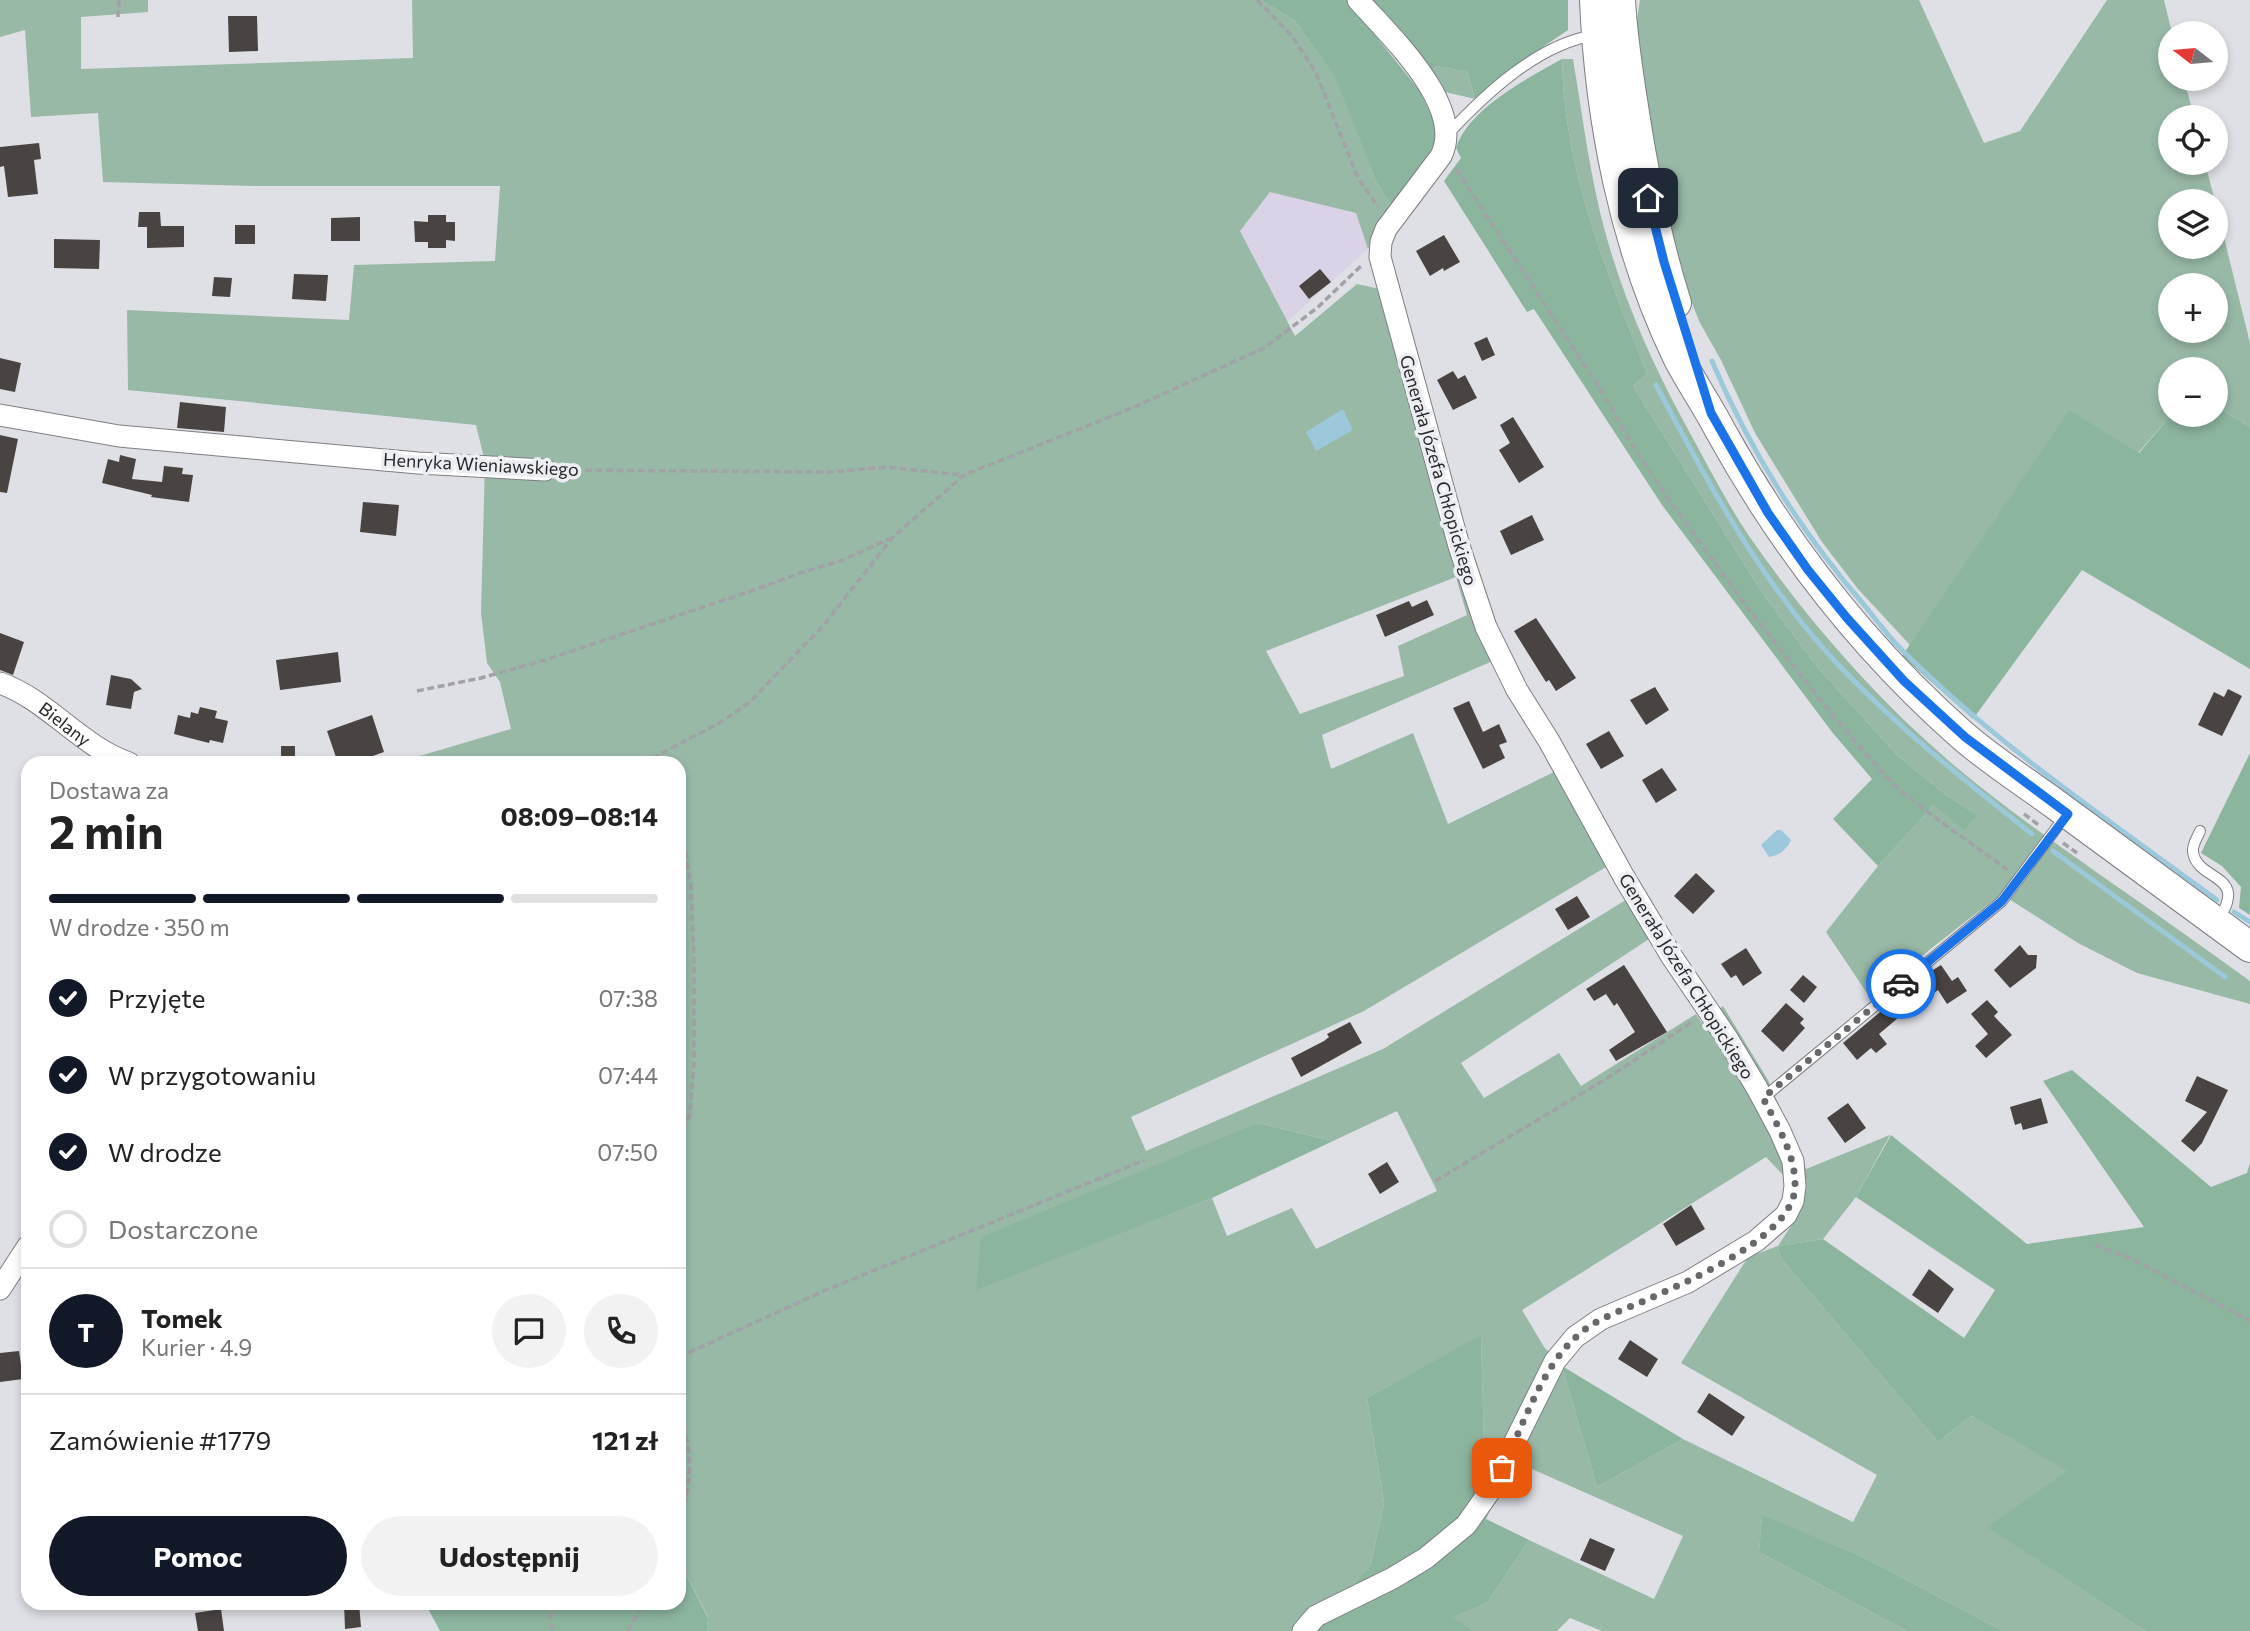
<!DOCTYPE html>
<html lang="pl">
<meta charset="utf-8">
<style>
:root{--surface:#fff;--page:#f2f2f2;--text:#222;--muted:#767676;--line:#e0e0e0;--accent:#111827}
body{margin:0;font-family:Commissioner,sans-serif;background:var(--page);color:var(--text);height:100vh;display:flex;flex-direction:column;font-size:26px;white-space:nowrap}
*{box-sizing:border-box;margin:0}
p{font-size:23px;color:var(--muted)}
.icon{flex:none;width:38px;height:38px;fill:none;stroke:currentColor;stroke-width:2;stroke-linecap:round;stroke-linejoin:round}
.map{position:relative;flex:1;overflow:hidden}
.sheet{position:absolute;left:21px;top:756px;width:665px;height:854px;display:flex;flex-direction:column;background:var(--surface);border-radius:21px;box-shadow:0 4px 10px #0003}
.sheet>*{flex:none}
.needle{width:46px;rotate:286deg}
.buttons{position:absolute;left:2158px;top:21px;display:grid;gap:14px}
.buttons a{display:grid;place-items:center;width:70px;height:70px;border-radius:50%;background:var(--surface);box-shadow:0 4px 10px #0003;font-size:35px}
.pin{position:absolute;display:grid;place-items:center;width:60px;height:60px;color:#fff;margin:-30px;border-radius:14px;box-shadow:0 4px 10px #0006}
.courier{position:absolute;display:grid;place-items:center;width:70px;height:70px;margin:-35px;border:5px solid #1a73e8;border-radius:50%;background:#fff;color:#222;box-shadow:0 2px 9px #0007}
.summary em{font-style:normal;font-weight:700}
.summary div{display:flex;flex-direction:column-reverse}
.summary{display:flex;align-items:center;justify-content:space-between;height:119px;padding:0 28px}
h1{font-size:46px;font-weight:700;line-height:52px}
.bar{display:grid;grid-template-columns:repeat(4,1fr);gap:10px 7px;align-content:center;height:84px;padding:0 28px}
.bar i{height:9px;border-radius:5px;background:var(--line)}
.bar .active{background:var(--accent)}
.bar p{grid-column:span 4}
.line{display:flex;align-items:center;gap:18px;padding:0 28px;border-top:2px solid var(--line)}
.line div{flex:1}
.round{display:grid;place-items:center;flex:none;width:74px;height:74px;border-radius:37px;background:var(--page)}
ol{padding:0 28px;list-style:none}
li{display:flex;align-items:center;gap:21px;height:77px}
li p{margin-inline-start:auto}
li .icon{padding:7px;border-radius:50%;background:var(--accent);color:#fff;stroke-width:4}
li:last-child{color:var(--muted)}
li i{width:38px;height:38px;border:4px solid var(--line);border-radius:50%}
.button{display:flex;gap:14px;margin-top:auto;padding:14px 28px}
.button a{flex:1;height:80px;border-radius:42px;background:var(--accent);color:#fff;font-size:28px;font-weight:700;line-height:80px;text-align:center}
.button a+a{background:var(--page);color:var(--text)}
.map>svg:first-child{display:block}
.industrial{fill:#dad3e8}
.green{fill:#98b9a6;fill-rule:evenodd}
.forest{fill:#8cb59e}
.water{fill:#9bc9db}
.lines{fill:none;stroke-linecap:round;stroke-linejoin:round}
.stream{stroke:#9bc9db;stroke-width:5}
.building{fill:#494442}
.service-casing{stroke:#7d7e83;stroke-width:12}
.minor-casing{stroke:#7d7e83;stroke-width:23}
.secondary-casing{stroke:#7d7e83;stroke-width:32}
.path{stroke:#a1a1a6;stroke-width:3.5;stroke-dasharray:7 3.5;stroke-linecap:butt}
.service{stroke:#fff;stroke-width:10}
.minor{stroke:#fff;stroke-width:21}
.secondary{stroke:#fff;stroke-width:30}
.done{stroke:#67686b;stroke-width:7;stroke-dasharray:0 12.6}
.route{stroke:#1a73e8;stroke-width:9}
.labels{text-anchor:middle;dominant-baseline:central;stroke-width:7;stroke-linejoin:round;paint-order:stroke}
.street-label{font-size:18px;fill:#272729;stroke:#eceef3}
</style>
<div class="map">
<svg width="2250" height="1631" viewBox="0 0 2250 1631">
<rect width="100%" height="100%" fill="#dfe0e6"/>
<polygon class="industrial" points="1270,191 1356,213 1368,249 1287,322 1240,231"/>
<g class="green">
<path d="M0,0H148V12L81,17V69L413,58L412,0H1261L1295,21L1336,78L1376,182L1393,208L1379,227L1368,249L1356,213L1270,192L1240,231L1295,336L1357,284L1380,289L1495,660L1322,735L1331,769L1413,733L1448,824L1558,770L1611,864L1364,1011L1131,1117L1146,1151L1383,1049L1629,898L1652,937L1461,1063L1484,1098L1559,1053L1581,1086L1696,1014L1702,1023L1723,1006L1768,1080L1806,1169L1890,1135L1856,1197L1823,1239L1778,1246L1780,1257L1938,1442L1971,1416L2068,1471L1988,1527L2145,1631H2003L1863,1557L1762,1516L1759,1552L1907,1631H1602L1570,1618L1557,1631H1474L1452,1617L1487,1603L1529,1540L1654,1599L1683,1536L1514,1461L1486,1519L1481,1336L1367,1398L1384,1503L1371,1564L1313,1631H707L708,1617L679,1560V763H386L423,755L511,729L500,682L487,663L481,613L485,462L476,425L128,390L127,310L349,320L354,265L495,261L500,186H254L103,182L98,113L31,117L25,30L0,37ZM1456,577L1467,615L1398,646L1404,676L1300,714L1266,651ZM1397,1111L1437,1191L1316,1249L1292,1208L1227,1236L1212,1198L976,1289L1258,1123L1333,1141ZM1766,1157L1802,1195L1791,1226L1778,1246L1748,1257L1681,1363L1877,1475L1853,1522L1683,1439L1597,1487L1562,1366L1544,1347L1522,1310Z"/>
<path d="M1640,0H1919L1984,143L2020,131L2107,0H2164L2172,33H2170V79H2184L2194,117H2170V163H2205L2215,201H2170V247H2216V205L2250,343V427L2216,406V369H2170L2171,415L2138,453L2069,411L1910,645L1858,589L1822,542L1755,433L1721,360L1700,323L1670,249L1635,34ZM2170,285H2216V331H2170Z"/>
<path d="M1562,59H1573C1583,118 1590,178 1606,235C1624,300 1652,363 1684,422C1705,460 1725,500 1749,536C1808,621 1877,700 1956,767C2001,805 2051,840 2099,874C2150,909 2200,945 2250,981V1004L2137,973L2078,943L2001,894L1933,947L1871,999L1826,932L1878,866L1934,805L1977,815L1945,794L1898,756L1818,668L1763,594L1633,386L1647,374C1607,272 1564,170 1562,59Z"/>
<polygon points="1436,66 1467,72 1475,99 1445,92 1428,77"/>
</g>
<g class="forest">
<polygon points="1261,0 1347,0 1419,90 1438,129 1436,149 1393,208 1376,182 1335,77 1295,21"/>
<polygon points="1371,0 1568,0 1568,30 1519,63 1475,99 1467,72 1436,66 1428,77"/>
<path d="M1562,59C1564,170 1607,272 1647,374L1633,386L1763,594L1818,668L1898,756L1945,794L1977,815L1964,830L1934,805L1878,866L1833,819L1872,779L1832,732L1662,505L1534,309L1527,312L1444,181L1461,158L1456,148C1468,109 1528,78 1562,59Z"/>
<polygon points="2216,406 2250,427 2250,669 2082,570 1973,719 1902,656 2069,410 2139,453 2171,415 2216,415"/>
<polygon points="2250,753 2250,915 2239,908 2241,887 2222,866 2201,853"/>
<polygon points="2072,1070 2211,1187 2247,1173 2250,1163 2250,1631 2145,1631 1987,1527 2067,1471 1971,1416 1938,1442 1780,1257 1778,1246 1823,1239 1964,1338 1995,1290 1856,1197 1891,1135 2027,1244 2144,1227 2043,1081"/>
<polygon points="1258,1123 1333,1141 1212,1198 976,1290 981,1237"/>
<polygon points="1481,1335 1486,1519 1529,1540 1487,1603 1453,1617 1474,1631 1313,1631 1371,1564 1384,1503 1367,1398"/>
<polygon points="1562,1366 1683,1439 1597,1487"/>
<polygon points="1762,1515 1863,1557 2003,1631 1907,1631 1759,1552"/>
<polygon points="679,1560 708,1618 707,1631 440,1631 425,1603 679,1603"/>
</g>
<g class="water">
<polygon points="1343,409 1353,430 1316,451 1306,432"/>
<path d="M1777,830H1781L1791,840C1787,849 1779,856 1769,857L1761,845Z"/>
</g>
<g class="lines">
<g class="stream">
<path d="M1712,361C1750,451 1801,532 1865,606C1878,622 1891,640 1906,654C2000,747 2111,822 2217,900"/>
<path d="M1656,385C1707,481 1758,577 1832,658C1892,723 1963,779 2032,834"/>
<polyline points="2053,851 2225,977"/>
<polyline points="2234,912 2250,922"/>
</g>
</g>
<g class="building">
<polygon points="228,16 257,16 258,51 229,52"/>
<polygon points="39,143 41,159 34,160 38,194 8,197 4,166 0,167 0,147"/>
<polygon points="139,212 160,212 161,226 184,226 184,247 147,248 147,227 138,227"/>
<polygon points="428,215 446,215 446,222 455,222 455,241 446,240 446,248 428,248 428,242 415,242 414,221 428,222"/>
<polygon points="360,217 360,241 331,241 331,218"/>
<rect x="235" y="225" width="20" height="19"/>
<polygon points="1444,235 1460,262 1444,271 1443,268 1430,276 1416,251"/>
<polygon points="54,239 100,240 99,269 54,268"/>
<polygon points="1320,269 1331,282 1309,299 1299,286"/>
<polygon points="294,274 328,275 326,301 292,299"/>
<polygon points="214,277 232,278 230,297 212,296"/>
<polygon points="1487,337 1495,355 1482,361 1474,343"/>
<polygon points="0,358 21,363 15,392 0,389"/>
<polygon points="1453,371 1458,379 1465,375 1477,398 1453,410 1437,380"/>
<polygon points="180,402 226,407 224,432 177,428"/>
<polygon points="1513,417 1544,467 1519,483 1499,450 1510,443 1500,425"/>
<polygon points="0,435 18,439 7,493 0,492"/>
<polygon points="120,455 136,459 132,479 162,482 164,466 183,468 182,474 193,475 189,502 151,497 152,495 102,483 108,459 119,462"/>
<polygon points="363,502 399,505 396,536 360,532"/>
<polygon points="1532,515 1544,540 1511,555 1500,531"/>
<polygon points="1427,600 1434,615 1385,637 1376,615 1409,601 1412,607"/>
<polygon points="1536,618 1576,678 1556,691 1549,680 1546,682 1514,631"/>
<polygon points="0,633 24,642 13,675 0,670"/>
<polygon points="338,652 341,682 280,690 276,660"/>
<polygon points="111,675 131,679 142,689 134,692 131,709 106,705"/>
<polygon points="1655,687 1669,710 1646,725 1630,700"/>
<polygon points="2228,689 2242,696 2222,736 2198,725 2214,692 2224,697"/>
<polygon points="1469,701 1483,732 1499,724 1507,742 1499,745 1505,758 1483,769 1453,708"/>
<polygon points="200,707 217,711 215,718 228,721 223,743 210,740 209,743 174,734 178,715 190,718 191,712 198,714"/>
<polygon points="372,715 384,752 353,763 338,763 327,731"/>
<polygon points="1609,731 1624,756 1601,769 1586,744"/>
<rect x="281" y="746" width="14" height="17"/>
<polygon points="1662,768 1677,790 1656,803 1642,780"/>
<polygon points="1696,873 1715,891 1693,914 1674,896"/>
<polygon points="1577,896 1590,917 1568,930 1555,909"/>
<polygon points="2020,945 2028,955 2037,955 2036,968 2010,988 1994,970"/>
<polygon points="1746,948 1762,973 1743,986 1736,975 1731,978 1721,964"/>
<polygon points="1624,965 1667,1032 1616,1061 1609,1050 1635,1032 1617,1003 1614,1006 1606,994 1594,1001 1586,989"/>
<polygon points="1941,965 1952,981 1958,977 1967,991 1947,1004 1938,990 1926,999 1924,996 1879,1034 1887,1044 1876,1053 1871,1048 1857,1060 1843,1043 1922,977"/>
<polygon points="1803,975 1817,987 1804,1003 1790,990"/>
<polygon points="1987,1000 1998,1012 1994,1016 2012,1035 1986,1058 1975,1046 1988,1034 1971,1014"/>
<polygon points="1786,1003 1804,1019 1800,1023 1805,1028 1783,1052 1761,1031"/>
<polygon points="1350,1022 1362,1043 1301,1077 1291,1058 1324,1041 1329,1037 1327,1034"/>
<polygon points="2197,1076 2228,1090 2202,1143 2194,1152 2181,1141 2207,1112 2185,1101"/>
<polygon points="2041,1098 2048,1123 2023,1130 2021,1123 2015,1125 2010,1107"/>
<polygon points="1848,1103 1866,1128 1845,1143 1827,1118"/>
<polygon points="1387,1162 1399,1182 1380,1194 1368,1174"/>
<polygon points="1691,1205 1705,1229 1676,1246 1663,1224"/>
<polygon points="1929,1269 1954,1289 1938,1313 1912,1295"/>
<polygon points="1630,1340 1658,1359 1647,1377 1618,1359"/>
<polygon points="19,1351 23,1379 0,1382 0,1353"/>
<polygon points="1709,1393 1745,1417 1732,1436 1697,1412"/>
<polygon points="1590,1538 1615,1549 1605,1571 1580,1560"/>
<polygon points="344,1603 359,1603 361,1627 345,1629"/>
<polygon points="221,1609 224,1631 198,1631 195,1613"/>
</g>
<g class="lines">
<defs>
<g id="service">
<path d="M1447,135C1485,94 1539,43 1596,35"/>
<path d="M2200,831C2197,838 2192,845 2193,852C2197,882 2250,873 2218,920"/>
<polyline points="1763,1098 2002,901 2066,815"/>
</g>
<g id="minor">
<polyline points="0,415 119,436 418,463 545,470"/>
<path id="s1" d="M0,683C48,700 80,746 129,763"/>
<polyline points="0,1289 28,1246"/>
<path d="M1303,1631L1316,1616L1393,1578L1426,1558L1466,1525L1492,1488L1555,1361L1575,1337L1601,1319L1688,1282L1756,1241L1786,1215L1793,1201L1795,1186L1793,1161L1780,1131L1757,1088L1727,1038L1672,957L1624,877L1549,741L1517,690L1486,627L1459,546L1380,257L1381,242L1386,229L1441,156C1466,106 1389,35 1358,0"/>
</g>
<g id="secondary">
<path d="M1595,0C1600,121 1625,247 1678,357C1691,382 1707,405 1720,430C1784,546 1864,649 1963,736C1992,761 2025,782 2055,804C2120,852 2185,900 2250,947"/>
<path d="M1620,0C1622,38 1628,75 1634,113C1644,177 1656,241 1676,303"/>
</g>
</defs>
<use href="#service" class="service-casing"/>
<use href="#minor" class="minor-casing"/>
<use href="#secondary" class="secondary-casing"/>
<g class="path">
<polyline points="1257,0 1292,36 1316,73 1358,178 1378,207"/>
<polyline points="118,17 119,0"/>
<polyline points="1456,169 1604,395 1631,443 1666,496 1750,611 1834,717 1881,771 1900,790 1933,816 2008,870"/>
<polyline points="564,470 830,472 887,467 961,475"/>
<polyline points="417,691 481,678 545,660 757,589 800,573 843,560 891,538"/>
<polyline points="643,763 721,722 750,702 822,627 893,537 964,475 1132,408 1264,348 1317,308 1363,264"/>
<polyline points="2024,814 2040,826"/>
<polyline points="679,821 691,885 694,958 694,1062 690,1115 679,1137"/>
<polyline points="2063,843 2077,853"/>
<polyline points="1435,1181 1603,1081 1692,1022"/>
<polyline points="2095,1245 2130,1258 2250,1321"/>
<polyline points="679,1357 826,1290 1145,1160"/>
<path d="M679,1416C695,1454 691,1484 679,1522"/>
<polyline points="547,1603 553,1631"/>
<polyline points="628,1631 644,1603"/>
</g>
<use href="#service" class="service"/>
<use href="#minor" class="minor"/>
<use href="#secondary" class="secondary"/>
</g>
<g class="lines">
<path class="done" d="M1502,1468C1523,1427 1540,1371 1574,1339C1592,1320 1620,1311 1644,1301C1684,1283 1794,1237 1795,1187C1796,1155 1777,1125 1763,1098L1901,984"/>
<polyline class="route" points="1648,198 1664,262 1711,413 1768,513 1808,570 1847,618 1904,681 1965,737 2068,814 2002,901 1901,984"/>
</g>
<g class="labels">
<g class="street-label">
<text transform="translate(481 464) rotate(3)">Henryka Wieniawskiego</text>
<text transform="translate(1439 470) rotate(74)">Generała Józefa Chłopickiego</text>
<text stroke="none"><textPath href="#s1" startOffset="77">Bielany</textPath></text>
<text transform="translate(1687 976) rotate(58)">Generała Józefa Chłopickiego</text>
</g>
</g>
</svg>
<div class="buttons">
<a><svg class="needle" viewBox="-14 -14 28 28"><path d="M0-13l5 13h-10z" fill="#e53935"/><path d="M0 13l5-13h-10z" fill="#767676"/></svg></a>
<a><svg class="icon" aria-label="locate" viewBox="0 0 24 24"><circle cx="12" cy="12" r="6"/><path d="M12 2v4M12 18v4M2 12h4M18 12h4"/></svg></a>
<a><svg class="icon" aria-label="layers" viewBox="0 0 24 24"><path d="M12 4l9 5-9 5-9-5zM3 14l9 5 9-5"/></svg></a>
<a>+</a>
<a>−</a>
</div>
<div class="pin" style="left:1502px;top:1468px;background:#ea580c"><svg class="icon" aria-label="bag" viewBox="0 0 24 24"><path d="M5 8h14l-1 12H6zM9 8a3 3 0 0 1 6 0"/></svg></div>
<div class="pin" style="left:1648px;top:198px;background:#1f2937"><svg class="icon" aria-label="home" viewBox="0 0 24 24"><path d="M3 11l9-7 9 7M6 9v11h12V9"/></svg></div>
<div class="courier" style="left:1901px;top:984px"><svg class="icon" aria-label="car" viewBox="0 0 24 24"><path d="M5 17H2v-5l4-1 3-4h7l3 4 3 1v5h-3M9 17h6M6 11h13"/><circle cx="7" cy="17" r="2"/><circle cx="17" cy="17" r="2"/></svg></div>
<section class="sheet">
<div class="summary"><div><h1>2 min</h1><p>Dostawa za</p></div><em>08:09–08:14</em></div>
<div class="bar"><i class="active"></i><i class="active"></i><i class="active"></i><i></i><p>W drodze · 350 m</p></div>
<ol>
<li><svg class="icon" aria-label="check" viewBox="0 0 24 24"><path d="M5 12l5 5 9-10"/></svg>Przyjęte<p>07:38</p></li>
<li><svg class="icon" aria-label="check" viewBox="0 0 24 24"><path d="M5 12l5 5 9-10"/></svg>W przygotowaniu<p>07:44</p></li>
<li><svg class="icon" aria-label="check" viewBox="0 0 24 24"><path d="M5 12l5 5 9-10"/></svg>W drodze<p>07:50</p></li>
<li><i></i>Dostarczone</li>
</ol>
<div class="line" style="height:126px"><b class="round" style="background:var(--accent);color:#fff">T</b><div><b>Tomek</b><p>Kurier · 4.9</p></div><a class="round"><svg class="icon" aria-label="chat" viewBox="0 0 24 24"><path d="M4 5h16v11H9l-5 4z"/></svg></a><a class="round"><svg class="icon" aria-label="phone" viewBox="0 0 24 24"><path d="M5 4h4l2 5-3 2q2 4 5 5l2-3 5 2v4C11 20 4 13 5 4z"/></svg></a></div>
<div class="line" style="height:91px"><div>Zamówienie #1779</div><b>121 zł</b></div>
<div class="button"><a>Pomoc</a><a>Udostępnij</a></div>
</section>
</div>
